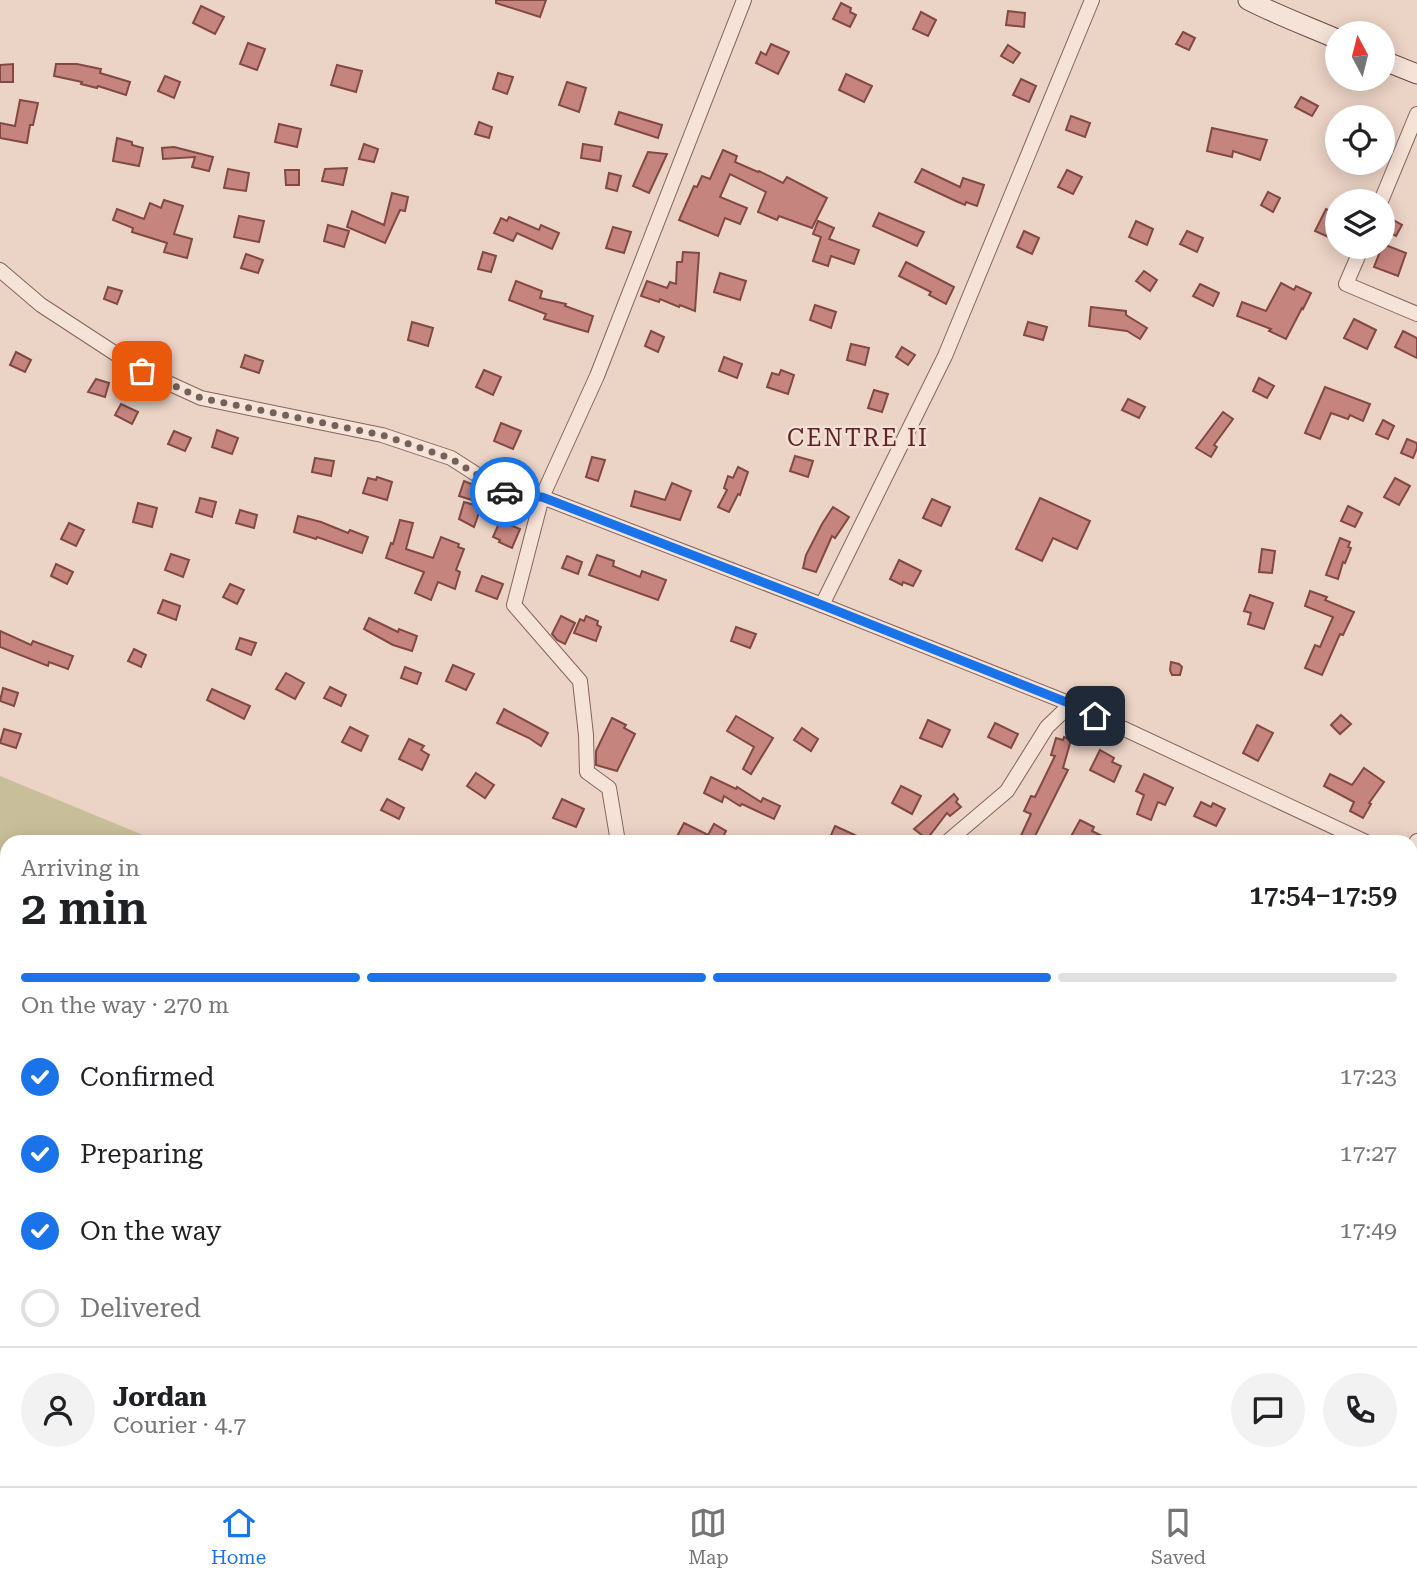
<!DOCTYPE html>
<meta charset="utf-8">
<style>
:root{--surface:#fff;--page:#f2f2f2;--text:#202124;--muted:#757577;--line:#e0e0e0;--accent:#1a73e8}
body{margin:0;font-family:"Roboto Serif",serif;background:var(--page);color:var(--text);height:100vh;display:flex;flex-direction:column;font-size:26px;white-space:nowrap}
*{box-sizing:border-box;margin:0}
p{font-size:23px;color:var(--muted)}
.icon{flex:none;width:38px;height:38px;fill:none;stroke:currentColor;stroke-width:2;stroke-linecap:round;stroke-linejoin:round}
.map{position:relative;flex:1;overflow:hidden}
.sheet{position:absolute;left:0px;top:835px;width:1418px;height:653px;display:flex;flex-direction:column;background:var(--surface);border-radius:21px 21px 0 0;box-shadow:0 4px 18px #0003}
.sheet>*{flex:none}
.needle{width:46px;rotate:353deg}
.fabs{position:absolute;left:1325px;top:21px;display:grid;gap:14px}
.fabs a{display:grid;place-items:center;width:70px;height:70px;border-radius:50%;background:var(--surface);box-shadow:0 4px 18px #0003;font-size:35px}
.pin{position:absolute;display:grid;place-items:center;width:60px;height:60px;color:#fff;margin:-30px;border-radius:14px;box-shadow:0 4px 10px #0006}
.courier{position:absolute;display:grid;place-items:center;width:70px;height:70px;margin:-35px;border:5px solid #1a73e8;border-radius:50%;background:#fff;color:#222;box-shadow:0 2px 9px #0007}
.headline em{font-style:normal;font-weight:600}
.headline div{display:flex;flex-direction:column-reverse}
.headline{display:flex;align-items:center;justify-content:space-between;height:119px;padding:0 21px}
h1{font-size:46px;font-weight:600;line-height:52px}
.bar{display:grid;grid-template-columns:repeat(4,1fr);gap:10px 7px;align-content:center;height:84px;padding:0 21px}
.bar i{height:9px;border-radius:5px;background:var(--line)}
.bar .current{background:var(--accent)}
.bar p{grid-column:span 4}
.line{display:flex;align-items:center;gap:18px;padding:0 21px;border-top:2px solid var(--line)}
.line div{flex:1}
.round{display:grid;place-items:center;flex:none;width:74px;height:74px;border-radius:37px;background:var(--page)}
ol{padding:0 21px;list-style:none}
li{display:flex;align-items:center;gap:21px;height:77px}
li p{margin-inline-start:auto}
li .icon{padding:7px;border-radius:50%;background:var(--accent);color:#fff;stroke-width:4}
li:last-child{color:var(--muted)}
li i{width:38px;height:38px;border:4px solid var(--line);border-radius:50%}
.tab-bar{display:flex;justify-content:space-around;align-items:center;height:98px;border-top:2px solid var(--line);background:var(--surface);font-size:19px;color:var(--muted)}
.tab-bar a{display:grid;justify-items:center;gap:4px}
.tab-bar .current{color:var(--accent)}
.map>svg:first-child{display:block}
.green{fill:#c8bf9a}
.lines{fill:none;stroke-linecap:round;stroke-linejoin:round}
.runway{stroke:#907b72;stroke-width:107}
.building{fill:#c6847e;stroke:#824944;stroke-width:2}
.street-casing{stroke:#84655c;stroke-width:16}
.secondary-casing{stroke:#664740;stroke-width:21}
.street{stroke:#f6e3d8;stroke-width:14}
.secondary{stroke:#f6e3d8;stroke-width:19}
.done{stroke:#756159;stroke-width:7;stroke-dasharray:0 12.6}
.route{stroke:#1a73e8;stroke-width:9}
.labels{text-anchor:middle;dominant-baseline:central;stroke-width:5;stroke-linejoin:round;paint-order:stroke}
.neighbourhood-label{font-size:24px;letter-spacing:2px;fill:#5f2229;stroke:#f3e0d4}
</style>
<div class="map">
<svg width="1417" height="1486" viewBox="0 0 1417 1486">
<rect width="100%" height="100%" fill="#ebd3c5"/>
<g class="green">
<polygon points="0,776 160,842 7,842 7,1363 0,1363"/>
<polygon points="830,1481 834,1486 725,1486 723,1481"/>
<polygon points="942,1481 1078,1481 1065,1486 947,1486"/>
</g>
<g class="lines">
<polyline class="runway" points="0,951 7,954"/>
</g>
<g class="building">
<polygon points="496,0 546,0 540,17 496,3"/>
<polygon points="841,3 851,8 850,12 856,15 850,27 833,19"/>
<polygon points="201,6 224,17 215,34 193,23"/>
<polygon points="1008,11 1025,13 1024,27 1006,25"/>
<polygon points="921,12 936,20 928,36 913,29"/>
<polygon points="1183,32 1195,38 1189,50 1176,44"/>
<polygon points="248,43 265,49 257,70 240,64"/>
<polygon points="771,44 789,52 778,74 756,63 761,52 766,55"/>
<polygon points="1008,45 1020,53 1013,63 1001,56"/>
<polygon points="13,64 13,82 0,82 0,65"/>
<polygon points="56,64 77,64 101,69 100,73 130,82 126,95 98,86 97,88 81,84 82,82 54,76"/>
<polygon points="337,65 362,71 356,92 331,85"/>
<polygon points="498,73 513,77 507,94 493,89"/>
<polygon points="846,74 872,86 864,102 839,90"/>
<polygon points="165,76 180,82 174,98 158,91"/>
<polygon points="1021,79 1036,86 1029,102 1013,95"/>
<polygon points="567,82 586,88 579,112 559,105"/>
<polygon points="1301,97 1318,106 1312,116 1295,107"/>
<polygon points="20,100 38,103 33,125 30,125 27,143 0,138 0,123 15,126"/>
<polygon points="619,112 662,125 658,138 615,124"/>
<polygon points="1071,116 1090,123 1085,137 1066,130"/>
<polygon points="479,122 492,127 489,138 475,134"/>
<polygon points="279,124 301,129 297,147 275,142"/>
<polygon points="1212,128 1267,140 1260,160 1233,151 1232,157 1207,151"/>
<polygon points="117,138 132,142 132,145 143,148 139,166 113,161"/>
<polygon points="364,144 378,149 374,162 359,159"/>
<polygon points="583,144 602,147 600,161 581,158"/>
<polygon points="174,147 213,157 209,171 192,167 195,157 163,159 162,148"/>
<polygon points="723,150 737,156 735,162 758,172 759,171 783,183 787,177 827,198 812,228 779,216 777,220 758,212 766,192 730,174 720,197 747,208 740,224 725,218 718,236 679,220 694,186 697,187 702,176 710,179"/>
<polygon points="648,152 667,154 649,193 633,186"/>
<polygon points="347,168 343,185 322,181 325,169"/>
<polygon points="228,169 249,173 246,191 224,188"/>
<polygon points="922,169 960,187 963,178 984,185 977,206 966,202 965,205 958,202 915,182"/>
<polygon points="285,170 299,170 299,185 286,185"/>
<polygon points="1067,170 1082,177 1073,194 1058,187"/>
<polygon points="609,173 621,176 617,191 606,188"/>
<polygon points="1268,192 1280,198 1273,212 1261,205"/>
<polygon points="392,193 408,197 405,211 400,210 385,243 347,227 352,211 384,225"/>
<polygon points="164,200 183,206 174,234 192,239 187,258 164,252 167,243 132,232 133,228 113,220 117,209 144,219 150,203 161,208"/>
<polygon points="1326,209 1337,215 1337,232 1333,239 1315,231"/>
<polygon points="879,213 924,232 917,246 873,226"/>
<polygon points="239,216 264,221 259,242 234,237"/>
<polygon points="509,217 539,230 541,225 559,233 552,249 517,233 513,241 494,233 501,218 507,221"/>
<polygon points="1388,217 1402,225 1396,236 1382,229"/>
<polygon points="818,221 834,228 829,239 859,250 854,264 831,256 828,266 813,261 821,237 813,234"/>
<polygon points="1136,221 1153,229 1147,245 1129,237"/>
<polygon points="328,225 349,231 344,247 324,241"/>
<polygon points="613,227 631,232 624,253 606,248"/>
<polygon points="1024,231 1039,238 1032,254 1017,247"/>
<polygon points="1187,231 1203,238 1197,252 1180,244"/>
<polygon points="1383,244 1406,253 1398,276 1374,267"/>
<polygon points="483,252 496,256 491,272 478,269"/>
<polygon points="683,252 699,253 695,311 680,305 679,307 660,299 659,302 641,296 647,281 667,288 670,282 676,284 677,262 682,262"/>
<polygon points="246,254 263,260 258,273 241,268"/>
<polygon points="906,262 954,287 946,304 929,295 931,292 899,276"/>
<polygon points="1144,271 1157,280 1150,291 1136,281"/>
<polygon points="720,273 746,281 740,300 714,292"/>
<polygon points="516,281 542,291 540,298 566,304 565,306 593,316 588,332 544,319 546,314 509,300"/>
<polygon points="1281,283 1294,290 1296,286 1311,293 1303,309 1302,308 1286,339 1269,331 1271,329 1237,316 1242,302 1266,311"/>
<polygon points="1200,284 1219,293 1213,306 1193,296"/>
<polygon points="108,287 122,291 117,304 104,299"/>
<polygon points="815,305 836,312 831,328 810,320"/>
<polygon points="1091,307 1126,311 1126,315 1147,328 1140,339 1127,331 1089,326"/>
<polygon points="1354,319 1376,330 1367,349 1344,338"/>
<polygon points="412,322 433,328 428,346 408,340"/>
<polygon points="1028,322 1047,327 1043,340 1024,335"/>
<polygon points="651,331 664,337 658,352 645,346"/>
<polygon points="1403,331 1417,338 1417,358 1395,347"/>
<polygon points="851,344 869,348 865,365 847,360"/>
<polygon points="902,347 915,355 908,365 896,357"/>
<polygon points="16,352 31,360 25,372 10,365"/>
<polygon points="245,355 263,361 259,373 241,367"/>
<polygon points="724,357 742,364 737,378 719,371"/>
<polygon points="484,370 501,377 493,395 476,387"/>
<polygon points="781,370 794,375 788,394 767,387 772,373 779,375"/>
<polygon points="1259,378 1274,386 1267,398 1253,391"/>
<polygon points="96,379 109,383 105,397 88,392"/>
<polygon points="1325,387 1370,404 1363,421 1350,415 1348,419 1331,413 1320,439 1305,433"/>
<polygon points="874,390 888,394 882,412 868,408"/>
<polygon points="1128,399 1145,407 1139,418 1122,410"/>
<polygon points="121,404 138,412 132,424 115,415"/>
<polygon points="1223,412 1233,419 1214,445 1217,447 1211,457 1196,448"/>
<polygon points="1383,420 1394,426 1388,439 1376,434"/>
<polygon points="501,423 521,431 513,449 494,441"/>
<polygon points="217,430 238,438 232,454 212,447"/>
<polygon points="174,431 191,438 185,451 168,444"/>
<polygon points="1407,439 1417,443 1417,448 1413,458 1401,453"/>
<polygon points="795,456 813,461 808,477 790,471"/>
<polygon points="592,457 605,460 598,481 586,477"/>
<polygon points="315,458 334,461 331,476 312,472"/>
<polygon points="738,467 748,472 740,495 738,494 729,512 718,507 727,490 724,488 728,476 733,478"/>
<polygon points="377,477 392,482 387,500 363,493 368,478 376,480"/>
<polygon points="1395,478 1410,486 1399,505 1384,497"/>
<polygon points="464,481 476,486 472,500 459,496"/>
<polygon points="672,483 691,491 680,520 631,506 635,491 665,500"/>
<polygon points="200,498 216,502 212,517 196,512"/>
<polygon points="1040,498 1090,521 1077,549 1053,538 1042,561 1016,549"/>
<polygon points="932,499 950,507 941,526 923,518"/>
<polygon points="464,502 481,507 474,527 459,519"/>
<polygon points="138,503 157,508 152,527 133,522"/>
<polygon points="1348,506 1362,513 1355,527 1341,521"/>
<polygon points="833,507 849,517 835,538 832,536 816,572 803,568 806,555 822,524"/>
<polygon points="240,510 257,515 254,528 236,523"/>
<polygon points="298,516 321,522 348,533 350,530 368,537 362,553 317,537 316,539 294,532"/>
<polygon points="400,520 413,523 406,549 433,558 441,537 459,544 458,547 464,549 456,570 460,572 455,589 438,582 431,600 415,593 424,572 386,558 391,543 393,544"/>
<polygon points="500,521 520,529 512,548 499,542 500,540 493,537"/>
<polygon points="69,523 84,530 76,546 61,539"/>
<polygon points="1340,538 1350,542 1348,547 1351,548 1345,563 1343,562 1338,579 1326,575"/>
<polygon points="1262,549 1275,551 1272,573 1259,572"/>
<polygon points="171,554 189,560 183,577 165,570"/>
<polygon points="597,555 614,561 613,566 640,577 642,571 666,580 658,600 589,575"/>
<polygon points="567,556 582,562 578,574 562,568"/>
<polygon points="899,560 921,571 913,586 903,582 902,585 890,579"/>
<polygon points="56,564 73,572 67,584 51,576"/>
<polygon points="482,576 503,584 497,599 476,591"/>
<polygon points="230,584 244,590 237,604 223,597"/>
<polygon points="1310,591 1327,597 1325,600 1354,612 1343,635 1340,634 1322,675 1305,668 1315,645 1320,647 1333,617 1305,606"/>
<polygon points="1250,595 1273,603 1264,629 1248,624 1251,613 1244,611"/>
<polygon points="163,600 180,606 176,620 158,613"/>
<polygon points="561,616 575,623 565,644 557,640 552,634"/>
<polygon points="586,616 598,621 597,625 601,627 596,641 574,633 580,619 584,621"/>
<polygon points="369,618 398,632 399,629 417,636 412,651 393,645 364,629"/>
<polygon points="736,627 756,634 750,648 731,641"/>
<polygon points="0,631 31,645 33,641 73,656 68,669 49,662 48,666 0,647"/>
<polygon points="240,638 256,643 251,655 236,649"/>
<polygon points="134,649 146,655 141,667 128,661"/>
<polygon points="1171,662 1179,664 1182,667 1180,675 1172,675 1170,670"/>
<polygon points="453,665 474,674 466,690 446,681"/>
<polygon points="405,667 421,673 417,684 401,678"/>
<polygon points="286,673 304,683 295,699 276,689"/>
<polygon points="330,687 346,695 341,706 324,698"/>
<polygon points="3,688 18,693 14,706 0,701"/>
<polygon points="212,689 250,706 244,719 207,700"/>
<polygon points="504,709 548,733 541,746 529,738 497,723"/>
<polygon points="1341,715 1351,724 1340,734 1331,725"/>
<polygon points="736,716 773,738 751,774 743,769 754,747 727,731"/>
<polygon points="612,718 626,725 624,728 635,734 617,771 596,765 596,751"/>
<polygon points="928,720 950,730 942,747 920,738"/>
<polygon points="995,723 1018,734 1011,748 988,737"/>
<polygon points="1257,725 1273,733 1258,761 1243,753"/>
<polygon points="350,727 368,736 361,751 342,742"/>
<polygon points="802,728 818,739 811,751 794,740"/>
<polygon points="4,729 21,734 16,748 0,743"/>
<polygon points="1064,737 1071,740 1063,768 1068,770 1032,842 1018,842 1031,814 1024,811 1031,796 1035,797 1055,756 1051,755 1056,738 1063,740"/>
<polygon points="409,739 424,746 421,750 429,755 422,770 399,759"/>
<polygon points="1100,750 1114,758 1112,762 1121,766 1114,782 1090,770"/>
<polygon points="1364,768 1384,782 1369,803 1371,804 1363,818 1350,811 1354,802 1324,786 1330,774 1352,785"/>
<polygon points="476,773 494,785 485,798 467,786"/>
<polygon points="1144,774 1173,788 1165,805 1158,802 1151,820 1137,814 1144,795 1136,791"/>
<polygon points="711,777 736,789 737,787 761,802 763,798 780,806 774,819 742,804 740,806 724,796 722,802 704,793"/>
<polygon points="901,786 921,796 912,814 892,803"/>
<polygon points="954,794 958,799 956,802 961,807 950,816 947,813 927,839 914,829"/>
<polygon points="387,799 404,808 399,819 381,810"/>
<polygon points="562,799 584,809 576,827 553,818"/>
<polygon points="1201,802 1211,807 1213,803 1225,809 1216,826 1194,816"/>
<polygon points="1080,820 1094,827 1092,831 1114,842 1068,842"/>
<polygon points="684,823 708,835 714,824 726,831 721,841 722,842 674,842"/>
<polygon points="835,826 870,842 828,842"/>
</g>
<g class="lines">
<defs>
<g id="street">
<polyline points="1381,201 1417,114"/>
<polyline points="1362,247 1346,284 1417,314"/>
<polyline points="0,270 41,305 142,371 201,398 382,435 451,458 512,497 542,497 822,605 1071,704 1366,842"/>
<polyline points="822,605 945,356 1092,0"/>
<polyline points="618,842 609,788 587,772 586,735 580,681 514,605 542,497 597,376 744,0"/>
<polyline points="947,842 1007,791 1047,727 1071,704"/>
<polyline points="1410,853 1417,841"/>
<polyline points="1410,869 1417,876"/>
<polyline points="1410,1281 1417,1276"/>
<polyline points="0,1479 7,1475"/>
<polyline points="870,1486 878,1480"/>
</g>
<g id="secondary">
<path d="M1248,0C1277,15 1307,26 1337,39"/>
<polyline points="1382,60 1417,74"/>
</g>
</defs>
<use href="#street" class="street-casing"/>
<use href="#secondary" class="secondary-casing"/>
<use href="#street" class="street"/>
<use href="#secondary" class="secondary"/>
</g>
<g class="lines">
<polyline class="done" points="142,371 201,398 382,435 450,458 505,492"/>
<polyline class="route" points="505,492 512,497 542,497 822,605 1071,704 1095,716"/>
</g>
<g class="labels">
<g class="neighbourhood-label">
<text x="858" y="438">CENTRE II</text>
</g>
</g>
</svg>
<div class="fabs">
<a><svg class="needle" viewBox="-14 -14 28 28"><path d="M0-13l5 13h-10z" fill="#e53935"/><path d="M0 13l5-13h-10z" fill="#757577"/></svg></a>
<a><svg class="icon" aria-label="locate" viewBox="0 0 24 24"><circle cx="12" cy="12" r="6"/><path d="M12 2v4M12 18v4M2 12h4M18 12h4"/></svg></a>
<a><svg class="icon" aria-label="layers" viewBox="0 0 24 24"><path d="M12 4l9 5-9 5-9-5zM3 14l9 5 9-5"/></svg></a>
</div>
<div class="pin" style="left:142px;top:371px;background:#ea580c"><svg class="icon" aria-label="bag" viewBox="0 0 24 24"><path d="M5 8h14l-1 12H6zM9 8a3 3 0 0 1 6 0"/></svg></div>
<div class="pin" style="left:1095px;top:716px;background:#1f2937"><svg class="icon" aria-label="home" viewBox="0 0 24 24"><path d="M3 11l9-7 9 7M6 9v11h12V9"/></svg></div>
<div class="courier" style="left:505px;top:492px"><svg class="icon" aria-label="car" viewBox="0 0 24 24"><path d="M5 17H2v-5l4-1 3-4h7l3 4 3 1v5h-3M9 17h6M6 11h13"/><circle cx="7" cy="17" r="2"/><circle cx="17" cy="17" r="2"/></svg></div>
<section class="sheet">
<div class="headline"><div><h1>2 min</h1><p>Arriving in</p></div><em>17:54–17:59</em></div>
<div class="bar"><i class="current"></i><i class="current"></i><i class="current"></i><i></i><p>On the way · 270 m</p></div>
<ol>
<li><svg class="icon" aria-label="check" viewBox="0 0 24 24"><path d="M5 12l5 5 9-10"/></svg>Confirmed<p>17:23</p></li>
<li><svg class="icon" aria-label="check" viewBox="0 0 24 24"><path d="M5 12l5 5 9-10"/></svg>Preparing<p>17:27</p></li>
<li><svg class="icon" aria-label="check" viewBox="0 0 24 24"><path d="M5 12l5 5 9-10"/></svg>On the way<p>17:49</p></li>
<li><i></i>Delivered</li>
</ol>
<div class="line" style="height:126px"><a class="round"><svg class="icon" aria-label="person" viewBox="0 0 24 24"><circle cx="12" cy="8" r="4"/><path d="M4 21q1-7 8-7t8 7"/></svg></a><div><b>Jordan</b><p>Courier · 4.7</p></div><a class="round"><svg class="icon" aria-label="chat" viewBox="0 0 24 24"><path d="M4 5h16v11H9l-5 4z"/></svg></a><a class="round"><svg class="icon" aria-label="phone" viewBox="0 0 24 24"><path d="M5 4h4l2 5-3 2q2 4 5 5l2-3 5 2v4C11 20 4 13 5 4z"/></svg></a></div>
</section>
</div>
<nav class="tab-bar">
<a class="current"><svg class="icon" aria-label="home" viewBox="0 0 24 24"><path d="M3 11l9-7 9 7M6 9v11h12V9"/></svg>Home</a>
<a><svg class="icon" aria-label="map" viewBox="0 0 24 24"><path d="M3 6l6-2 6 2 6-2v14l-6 2-6-2-6 2zM9 4v14M15 6v14"/></svg>Map</a>
<a><svg class="icon" aria-label="saved" viewBox="0 0 24 24"><path d="M7 4h10v16l-5-4-5 4z"/></svg>Saved</a>
</nav>
